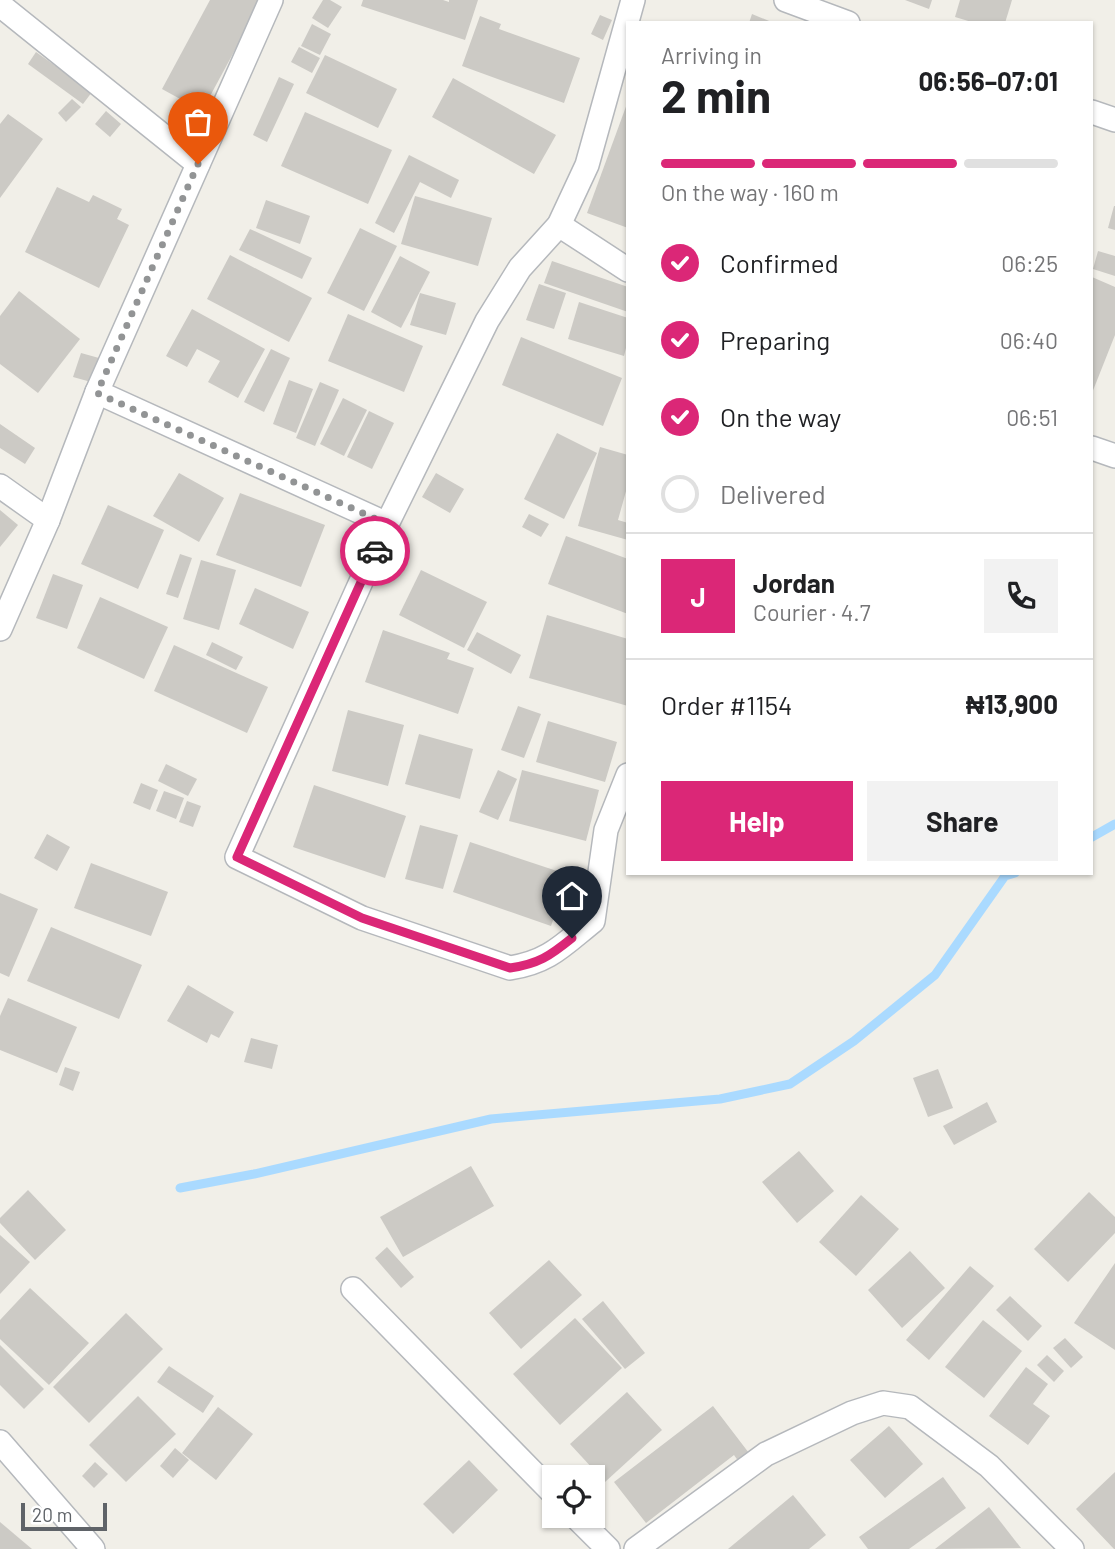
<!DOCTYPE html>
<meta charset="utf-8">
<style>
:root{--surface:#fff;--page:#f2f2f2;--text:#202124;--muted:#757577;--line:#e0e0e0;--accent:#db2777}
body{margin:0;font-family:Barlow,sans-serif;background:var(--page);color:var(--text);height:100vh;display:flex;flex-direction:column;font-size:26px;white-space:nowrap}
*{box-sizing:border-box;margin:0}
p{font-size:23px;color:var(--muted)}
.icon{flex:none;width:38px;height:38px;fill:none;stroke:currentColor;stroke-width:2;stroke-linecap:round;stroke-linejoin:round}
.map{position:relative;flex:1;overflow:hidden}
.panel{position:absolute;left:626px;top:21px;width:467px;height:854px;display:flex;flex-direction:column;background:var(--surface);border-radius:0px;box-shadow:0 2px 5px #0004}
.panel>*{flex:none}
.buttons{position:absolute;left:542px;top:1465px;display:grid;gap:14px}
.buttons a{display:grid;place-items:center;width:63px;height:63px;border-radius:0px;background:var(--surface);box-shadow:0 2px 5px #0004;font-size:35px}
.scale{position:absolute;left:21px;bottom:18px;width:86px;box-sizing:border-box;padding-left:7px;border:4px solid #5f6368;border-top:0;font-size:19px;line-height:24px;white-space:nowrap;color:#5f6368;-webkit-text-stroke:5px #fff;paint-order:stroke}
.pin{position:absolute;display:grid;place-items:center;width:60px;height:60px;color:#fff;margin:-72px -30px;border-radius:50% 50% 50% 0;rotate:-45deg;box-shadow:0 0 7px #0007}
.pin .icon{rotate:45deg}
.courier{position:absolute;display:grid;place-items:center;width:70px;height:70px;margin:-35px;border:5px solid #db2777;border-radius:50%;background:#fff;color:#222;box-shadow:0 2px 9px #0007}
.head em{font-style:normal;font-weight:700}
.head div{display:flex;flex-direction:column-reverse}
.head{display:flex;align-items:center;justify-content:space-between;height:119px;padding:0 35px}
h1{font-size:46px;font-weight:700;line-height:52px}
.bar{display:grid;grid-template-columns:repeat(4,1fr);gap:10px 7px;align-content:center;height:84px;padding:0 35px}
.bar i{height:9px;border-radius:5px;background:var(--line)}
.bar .active{background:var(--accent)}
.bar p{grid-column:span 4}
.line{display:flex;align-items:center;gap:18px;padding:0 35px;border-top:2px solid var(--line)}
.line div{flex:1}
.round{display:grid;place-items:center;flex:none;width:74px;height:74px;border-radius:0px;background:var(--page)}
ol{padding:0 35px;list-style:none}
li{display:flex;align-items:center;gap:21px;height:77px}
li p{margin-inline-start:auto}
li .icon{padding:7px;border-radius:50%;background:var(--accent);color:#fff;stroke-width:4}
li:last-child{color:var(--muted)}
li i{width:38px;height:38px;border:4px solid var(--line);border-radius:50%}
.action{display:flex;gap:14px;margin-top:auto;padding:14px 35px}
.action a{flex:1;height:80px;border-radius:0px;background:var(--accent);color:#fff;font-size:28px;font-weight:700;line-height:80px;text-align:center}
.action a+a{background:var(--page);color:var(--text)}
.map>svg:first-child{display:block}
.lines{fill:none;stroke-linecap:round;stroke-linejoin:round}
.stream{stroke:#aadaff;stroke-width:9}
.building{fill:#cccac5}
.minor-casing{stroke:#b5b8bc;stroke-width:26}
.minor{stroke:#fff;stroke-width:23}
.done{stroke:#929495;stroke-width:7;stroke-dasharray:0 12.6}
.route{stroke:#db2777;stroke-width:9}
</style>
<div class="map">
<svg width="1115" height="1549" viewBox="0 0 1115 1549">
<rect width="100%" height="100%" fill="#f1efe8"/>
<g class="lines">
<g class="stream">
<polyline points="1092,837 1115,824"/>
<polyline points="180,1188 254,1174 491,1119 720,1099 790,1084 854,1041 935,975 1005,876 1015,873"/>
</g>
</g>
<g class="building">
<polygon points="210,0 262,0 202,111 162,89"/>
<polygon points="323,0 330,0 342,7 328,28 312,18"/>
<polygon points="363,0 443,0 449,2 449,0 478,0 465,40 361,6"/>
<polygon points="905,0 932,0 929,9"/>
<polygon points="960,0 1012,0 1005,23 975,23 955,17"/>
<polygon points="752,14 774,23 749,23"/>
<polygon points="600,15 612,20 603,40 591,34"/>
<polygon points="480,16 501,24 499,29 580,58 564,103 462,66"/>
<polygon points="312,24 331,34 320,55 301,46"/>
<polygon points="299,47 320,58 312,73 291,62"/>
<polygon points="36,52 92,92 83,104 28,64"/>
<polygon points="325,55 397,89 378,128 306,93"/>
<polygon points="279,77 294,84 267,142 253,135"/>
<polygon points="453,78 556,135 534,174 432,117"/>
<polygon points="72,99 81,107 66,122 58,113"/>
<polygon points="628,101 628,228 587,213"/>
<polygon points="106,111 121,124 110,137 95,124"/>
<polygon points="305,112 392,150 368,204 281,166"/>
<polygon points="8,114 43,139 0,198 0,124"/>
<polygon points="409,155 459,180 451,198 420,182 394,233 375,223"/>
<polygon points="57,187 89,202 93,195 122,209 117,219 129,225 99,288 25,252"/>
<polygon points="415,196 492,218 478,266 401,244"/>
<polygon points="266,200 310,216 300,244 256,228"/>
<polygon points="1114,206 1115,206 1115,230 1108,228"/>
<polygon points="360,228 397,246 364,311 327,293"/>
<polygon points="250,229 312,258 302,279 239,250"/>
<polygon points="1098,251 1115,256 1115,276 1093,269"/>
<polygon points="230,255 312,298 289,342 207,299"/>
<polygon points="400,256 430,272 401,328 371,312"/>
<polygon points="552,261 628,287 628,312 544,283"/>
<polygon points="1092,277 1115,287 1115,335 1092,393"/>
<polygon points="539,284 566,293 554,329 526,320"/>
<polygon points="19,291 80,339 38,393 0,364 0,316"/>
<polygon points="420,293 456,303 446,335 410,325"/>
<polygon points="579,302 628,318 628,340 624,356 568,339"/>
<polygon points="192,309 265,349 238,398 208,382 220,361 197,349 187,367 166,356"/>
<polygon points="348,314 423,346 404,392 328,361"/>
<polygon points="521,337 622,378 603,426 502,385"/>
<polygon points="271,349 290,358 264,412 244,402"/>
<polygon points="81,353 99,358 91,382 73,377"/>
<polygon points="289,380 313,389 296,433 273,424"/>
<polygon points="320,382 339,390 315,446 296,438"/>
<polygon points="343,398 367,410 344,456 320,444"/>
<polygon points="369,411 394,423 372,469 347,457"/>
<polygon points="0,424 35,448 25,464 0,448"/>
<polygon points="557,433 597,453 564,519 524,499"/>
<polygon points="600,447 628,455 628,484 618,520 628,523 628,540 578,526"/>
<polygon points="179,473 224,498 199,542 153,516"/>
<polygon points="436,473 464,489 450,513 422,497"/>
<polygon points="240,493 325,525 301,587 216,555"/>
<polygon points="108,505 164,530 138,589 81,564"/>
<polygon points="0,510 18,525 0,547"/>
<polygon points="529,514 549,524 541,537 522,527"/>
<polygon points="566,536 628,559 628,614 548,584"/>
<polygon points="180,554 192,558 178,598 166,594"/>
<polygon points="201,560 236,570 219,630 183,619"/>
<polygon points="421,570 487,602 464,648 399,615"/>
<polygon points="53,574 83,585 67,629 36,618"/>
<polygon points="255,588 309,612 293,649 239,624"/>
<polygon points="100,597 168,627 144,679 77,648"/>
<polygon points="547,615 628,639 628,706 529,678"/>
<polygon points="383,630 450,653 447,659 474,668 458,714 365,682"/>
<polygon points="477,632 521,655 511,674 467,650"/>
<polygon points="212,642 243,657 236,670 206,655"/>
<polygon points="174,645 268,687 247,733 154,691"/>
<polygon points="518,706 541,714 524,758 501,750"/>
<polygon points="348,710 404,725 388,786 332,771"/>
<polygon points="548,721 617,742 605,782 536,762"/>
<polygon points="419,734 473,749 460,799 405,784"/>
<polygon points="166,764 197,779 188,796 158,781"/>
<polygon points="498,770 517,779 498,820 479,812"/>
<polygon points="522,770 599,790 586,841 509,821"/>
<polygon points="141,783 158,790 150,810 133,803"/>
<polygon points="314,785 406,816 385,878 293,847"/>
<polygon points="164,791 184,798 176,819 156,811"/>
<polygon points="187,801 201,806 193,827 179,822"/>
<polygon points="420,825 458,835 443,889 405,879"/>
<polygon points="47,834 70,847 57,871 34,858"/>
<polygon points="470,842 569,875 551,926 453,892"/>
<polygon points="91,863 168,892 151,936 74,908"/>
<polygon points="0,893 38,909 9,977 0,973"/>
<polygon points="51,927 142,965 119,1019 27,981"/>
<polygon points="188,985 234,1012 219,1038 211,1034 207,1043 167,1021"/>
<polygon points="8,998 77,1027 57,1073 0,1050 0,1016"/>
<polygon points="251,1038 278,1045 272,1069 244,1062"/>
<polygon points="65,1067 80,1072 73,1091 59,1085"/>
<polygon points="938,1069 953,1108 928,1117 913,1078"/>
<polygon points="987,1102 997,1122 954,1145 943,1126"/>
<polygon points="799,1151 834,1191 797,1223 762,1182"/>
<polygon points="471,1166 494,1206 403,1257 380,1217"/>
<polygon points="28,1190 66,1230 35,1260 0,1223 0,1218"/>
<polygon points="1089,1192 1115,1217 1115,1233 1068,1282 1034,1249"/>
<polygon points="861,1195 899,1229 856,1276 819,1242"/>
<polygon points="0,1235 30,1262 0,1294"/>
<polygon points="387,1247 414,1277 401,1288 375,1258"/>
<polygon points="910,1251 945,1288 902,1328 868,1290"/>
<polygon points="549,1260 582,1295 521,1349 489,1313"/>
<polygon points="1115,1263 1115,1350 1074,1323"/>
<polygon points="970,1266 994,1286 929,1360 906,1340"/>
<polygon points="30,1288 89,1343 49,1385 0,1339 0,1320"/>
<polygon points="1010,1296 1042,1326 1028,1341 996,1310"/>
<polygon points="603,1301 645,1353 625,1369 582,1319"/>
<polygon points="126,1313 163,1349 89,1423 53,1387"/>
<polygon points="575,1318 622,1368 560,1425 513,1374"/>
<polygon points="983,1320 1022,1351 984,1398 945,1367"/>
<polygon points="1065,1338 1083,1357 1071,1368 1053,1348"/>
<polygon points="0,1345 44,1389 24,1409 0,1385"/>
<polygon points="1047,1355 1064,1371 1054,1382 1037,1365"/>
<polygon points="169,1366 214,1396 203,1413 157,1382"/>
<polygon points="1026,1367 1048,1384 1033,1404 1050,1416 1028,1445 989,1416"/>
<polygon points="627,1392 662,1430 605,1482 570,1444"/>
<polygon points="138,1396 176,1434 126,1482 89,1445"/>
<polygon points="713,1406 752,1457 741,1465 734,1455 646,1523 614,1482"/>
<polygon points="218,1407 253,1434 216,1480 182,1453"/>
<polygon points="889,1426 923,1464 885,1498 850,1460"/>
<polygon points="175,1448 189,1460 173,1478 160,1466"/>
<polygon points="469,1460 498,1490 453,1534 423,1504"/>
<polygon points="95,1462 108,1474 94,1488 82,1476"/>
<polygon points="1115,1472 1115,1549 1114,1549 1076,1509"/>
<polygon points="943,1477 966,1508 909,1549 868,1549 859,1537"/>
<polygon points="793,1495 826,1535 809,1549 728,1549"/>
<polygon points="989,1507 1021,1548 935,1549"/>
<polygon points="0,1522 32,1549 0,1549"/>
</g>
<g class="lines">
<defs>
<g id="minor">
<polyline points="786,0 848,23"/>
<polyline points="0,5 198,164"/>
<polyline points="1092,112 1115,120"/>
<polyline points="559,225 628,270"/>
<polyline points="97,392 387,524"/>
<polyline points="1092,448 1115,456"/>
<polyline points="0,486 48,520"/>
<polyline points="0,629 48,520 97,392 271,0"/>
<path d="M628,775L606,830L593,921C563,945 549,962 510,968L362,918L237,857L387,524L487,321L520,268L559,225L587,165L633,0"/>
<polyline points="353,1289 555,1495"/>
<polyline points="0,1442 93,1549"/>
<polyline points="575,1516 608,1549"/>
<polyline points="636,1549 766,1454 852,1413 883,1403 910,1407 989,1466 1072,1549"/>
</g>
</defs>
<use href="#minor" class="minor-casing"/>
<use href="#minor" class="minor"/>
</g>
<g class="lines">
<polyline class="done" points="198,164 97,393 387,524 375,551"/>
<path class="route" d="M375,551L237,857L362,918L510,968C538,964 550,956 572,938"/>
</g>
</svg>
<div class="buttons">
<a><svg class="icon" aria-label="locate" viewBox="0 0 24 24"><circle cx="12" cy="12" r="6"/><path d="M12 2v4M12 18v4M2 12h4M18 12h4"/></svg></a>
</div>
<div class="scale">20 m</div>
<div class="pin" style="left:198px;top:164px;background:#ea580c"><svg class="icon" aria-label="bag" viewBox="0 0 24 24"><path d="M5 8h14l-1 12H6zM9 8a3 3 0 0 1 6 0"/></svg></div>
<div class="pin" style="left:572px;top:938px;background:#1f2937"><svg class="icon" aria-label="home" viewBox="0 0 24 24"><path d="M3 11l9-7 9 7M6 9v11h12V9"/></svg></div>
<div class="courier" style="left:375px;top:551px"><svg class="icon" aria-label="car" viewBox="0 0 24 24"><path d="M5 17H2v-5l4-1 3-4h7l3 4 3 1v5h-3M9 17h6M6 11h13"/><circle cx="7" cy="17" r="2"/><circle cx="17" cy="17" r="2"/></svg></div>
<section class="panel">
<div class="head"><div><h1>2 min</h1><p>Arriving in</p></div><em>06:56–07:01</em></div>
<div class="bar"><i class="active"></i><i class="active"></i><i class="active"></i><i></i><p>On the way · 160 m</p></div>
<ol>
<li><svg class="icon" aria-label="check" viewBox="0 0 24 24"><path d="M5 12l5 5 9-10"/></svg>Confirmed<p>06:25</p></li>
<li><svg class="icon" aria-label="check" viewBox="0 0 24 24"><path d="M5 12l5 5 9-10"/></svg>Preparing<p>06:40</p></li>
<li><svg class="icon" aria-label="check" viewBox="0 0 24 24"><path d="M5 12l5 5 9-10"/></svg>On the way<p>06:51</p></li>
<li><i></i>Delivered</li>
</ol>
<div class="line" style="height:126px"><b class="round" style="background:var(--accent);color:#fff">J</b><div><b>Jordan</b><p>Courier · 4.7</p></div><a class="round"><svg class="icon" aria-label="phone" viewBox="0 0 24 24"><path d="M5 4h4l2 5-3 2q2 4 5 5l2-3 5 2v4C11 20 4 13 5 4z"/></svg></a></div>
<div class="line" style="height:91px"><div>Order #1154</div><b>₦13,900</b></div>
<div class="action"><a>Help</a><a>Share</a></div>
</section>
</div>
